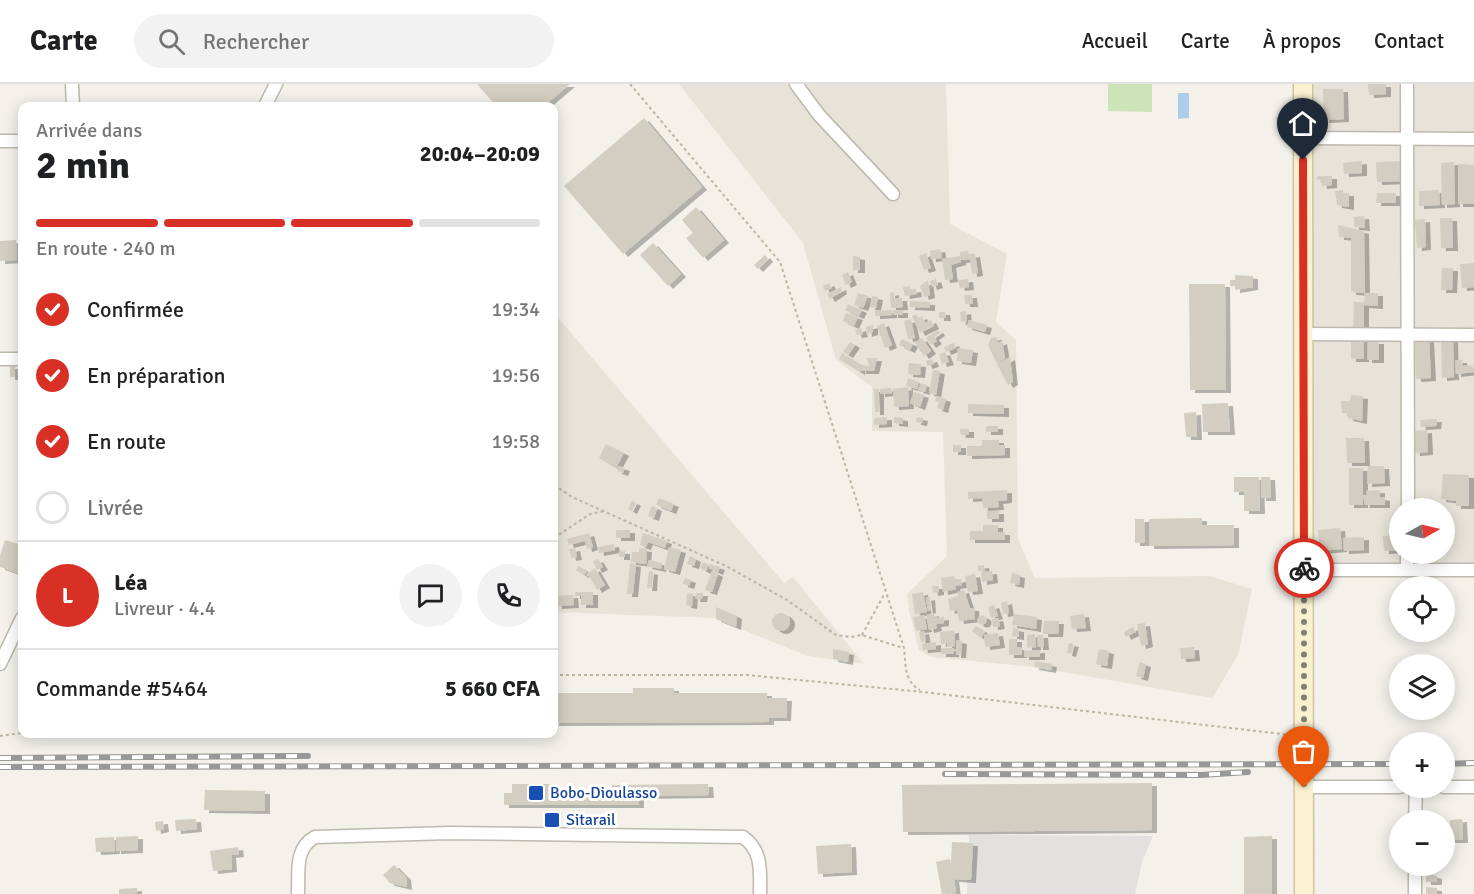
<!DOCTYPE html>
<html lang="fr">
<meta charset="utf-8">
<style>
:root{--surface:#fff;--page:#f2f2f2;--text:#202124;--muted:#757577;--line:#e0e0e0;--accent:#d93025}
body{margin:0;font-family:Signika,sans-serif;background:var(--page);color:var(--text);height:100vh;display:flex;flex-direction:column;font-size:22px;white-space:nowrap}
*{box-sizing:border-box;margin:0}
p{font-size:20px;color:var(--muted)}
.icon{flex:none;width:33px;height:33px;fill:none;stroke:currentColor;stroke-width:2;stroke-linecap:round;stroke-linejoin:round}
.map{position:relative;flex:1;overflow:hidden}
.details{position:absolute;left:18px;top:18px;width:540px;height:636px;display:flex;flex-direction:column;background:var(--surface);border-radius:12px;box-shadow:0 3px 15px #0003}
.details>*{flex:none}
.needle{width:39px;rotate:82deg}
.tools{position:absolute;left:1389px;top:414px;display:grid;gap:12px}
.tools a{display:grid;place-items:center;width:66px;height:66px;border-radius:50%;background:var(--surface);box-shadow:0 3px 15px #0003;font-size:30px}
.pin{position:absolute;display:grid;place-items:center;width:51px;height:51px;color:#fff;margin:-62px -26px;border-radius:50% 50% 50% 0;rotate:-45deg;box-shadow:0 0 6px #0007}
.pin .icon{rotate:45deg}
.courier{position:absolute;display:grid;place-items:center;width:60px;height:60px;margin:-30px;border:4px solid #d93025;border-radius:50%;background:#fff;color:#222;box-shadow:0 2px 8px #0007}
.summary em{font-style:normal;font-weight:800}
.summary div{display:flex;flex-direction:column-reverse}
.summary{display:flex;align-items:center;justify-content:space-between;height:102px;padding:0 18px}
h1{font-size:39px;font-weight:800;line-height:45px}
.bar{display:grid;grid-template-columns:repeat(4,1fr);gap:9px 6px;align-content:center;height:72px;padding:0 18px}
.bar i{height:8px;border-radius:4px;background:var(--line)}
.bar .current{background:var(--accent)}
.bar p{grid-column:span 4}
.line{display:flex;align-items:center;gap:15px;padding:0 18px;border-top:2px solid var(--line)}
.line div{flex:1}
.round{display:grid;place-items:center;flex:none;width:63px;height:63px;border-radius:32px;background:var(--page)}
ol{padding:0 18px;list-style:none}
li{display:flex;align-items:center;gap:18px;height:66px}
li p{margin-inline-start:auto}
li .icon{padding:6px;border-radius:50%;background:var(--accent);color:#fff;stroke-width:4}
li:last-child{color:var(--muted)}
li i{width:33px;height:33px;border:3px solid var(--line);border-radius:50%}
header{display:flex;align-items:center;gap:36px;box-sizing:border-box;height:84px;padding:0 30px;background:var(--surface);border-bottom:2px solid var(--line)}
header strong{font-size:28px}
nav{display:flex;gap:33px;margin-inline-start:auto;font-size:21px}
.search{width:420px;height:54px;background:var(--page);display:flex;align-items:center;gap:15px;box-sizing:border-box;padding:0 21px;border-radius:33px;color:var(--muted);font-size:22px}
.map>svg:first-child{display:block}
.residential{fill:#e7e3d9;fill-rule:evenodd}
.green{fill:#cde3b8}
.parking{fill:#e2e1de}
.water{fill:#aecde8}
.building{fill:#d4cdc1;filter:url(#shadow)}
.lines{fill:none;stroke-linecap:round;stroke-linejoin:round}
.street-casing{stroke:#beb9ae;stroke-width:15}
.secondary-casing{stroke:#cdc59f;stroke-width:21}
.path{stroke:#beb5a1;stroke-width:2;stroke-dasharray:3 3;stroke-linecap:butt}
.street{stroke:#fff;stroke-width:12}
.secondary{stroke:#f9f1cf;stroke-width:18}
.rail-casing{stroke:#989898;stroke-width:6}
.rail{stroke:#fff;stroke-width:4;stroke-dasharray:11;stroke-linecap:butt}
.done{stroke:#837f77;stroke-width:6;stroke-dasharray:0 10.8}
.route{stroke:#d93025;stroke-width:8}
.transit-dot{fill:#1a4fb4;stroke:#fff;stroke-width:2}
.labels{text-anchor:middle;dominant-baseline:central;stroke-width:6;stroke-linejoin:round;paint-order:stroke}
.transit-label{font-size:16px;fill:#164399;stroke:#fff;text-anchor:start}
</style>
<header>
<strong>Carte</strong>
<div class="search"><svg class="icon" aria-label="search" viewBox="0 0 24 24"><circle cx="10" cy="10" r="6"/><path d="M15 15l6 6"/></svg>Rechercher</div>
<nav><a>Accueil</a><a>Carte</a><a>À propos</a><a>Contact</a></nav>
</header>
<div class="map">
<svg width="1474" height="810" viewBox="0 0 1474 810">
<defs>
<filter id="shadow"><feDropShadow dx="5" dy="3" stdDeviation="0" flood-color="#0004"/></filter>
</defs>
<rect width="100%" height="100%" fill="#f3f1ea"/>
<g class="residential">
<polygon points="679,0 946,0 950,140 1007,170 996,238 1016,256 1018,455 1035,494 1209,492 1252,505 1238,571 1212,614 1034,583 931,573 919,566 909,527 907,510 947,472 943,348 872,347 872,303 836,276 803,159"/>
<path d="M1293,0H1474V481L1292,477ZM1400,424H1444V470H1400Z"/>
<polygon points="554,229 784,499 793,493 864,580 808,572 713,534 554,528"/>
</g>
<polygon class="green" points="1108,0 1152,0 1152,28 1108,27"/>
<polygon class="parking" points="969,751 1153,752 1142,778 1135,810 967,810"/>
<polygon class="water" points="1178,9 1189,9 1189,34 1178,35"/>
<g class="building">
<polygon points="477,0 570,0 544,22 496,22"/>
<polygon points="1368,0 1386,0 1386,10 1369,11"/>
<polygon points="1323,5 1343,5 1344,35 1324,36"/>
<polygon points="644,34 702,103 623,170 564,102"/>
<polygon points="1362,77 1362,89 1344,90 1343,79"/>
<polygon points="1404,77 1404,97 1377,98 1376,78"/>
<polygon points="1454,78 1455,120 1442,121 1441,79"/>
<polygon points="1458,80 1474,81 1474,120 1458,120"/>
<polygon points="1318,92 1332,92 1332,101 1322,102 1321,96 1315,95"/>
<polygon points="1343,106 1343,109 1349,109 1349,123 1337,121 1335,107"/>
<polygon points="1439,106 1440,121 1419,122 1419,107"/>
<polygon points="1377,109 1396,109 1396,119 1376,119"/>
<polygon points="696,123 724,156 703,174 686,154 693,149 682,136"/>
<polygon points="1364,132 1365,144 1354,143 1354,133"/>
<polygon points="1440,134 1452,134 1453,164 1441,164"/>
<polygon points="1425,135 1426,163 1417,164 1415,136"/>
<polygon points="1338,141 1364,147 1365,209 1351,208 1351,154 1339,153"/>
<polygon points="16,156 17,176 0,177 0,157"/>
<polygon points="653,159 681,190 668,202 640,171"/>
<polygon points="940,165 942,174 931,175 930,167"/>
<polygon points="968,167 969,171 975,170 978,189 972,190 970,175 961,176 961,178 951,181 953,195 945,196 942,175 960,172 961,176 960,168"/>
<polygon points="926,169 931,184 924,186 919,172"/>
<polygon points="765,171 768,175 758,185 754,181"/>
<polygon points="853,172 860,173 860,186 853,186"/>
<polygon points="1474,179 1474,203 1462,204 1460,180"/>
<polygon points="1442,184 1453,184 1452,206 1441,206"/>
<polygon points="848,188 852,198 846,201 842,191"/>
<polygon points="1235,191 1253,192 1253,203 1235,206 1235,202 1230,202 1230,196 1235,196"/>
<polygon points="936,195 938,201 932,203 930,197"/>
<polygon points="968,195 969,203 960,204 958,196"/>
<polygon points="928,196 930,211 924,213 920,202"/>
<polygon points="829,199 832,204 825,207 823,202"/>
<polygon points="1189,200 1225,200 1226,306 1190,306"/>
<polygon points="910,202 910,206 916,205 917,210 905,212 903,203"/>
<polygon points="841,203 842,207 830,215 827,210"/>
<polygon points="894,208 894,214 902,214 903,223 891,224 890,209"/>
<polygon points="858,209 868,212 863,224 854,221"/>
<polygon points="1365,209 1378,209 1378,222 1364,221 1364,246 1353,246 1354,218 1364,218"/>
<polygon points="964,211 972,211 973,220 965,220"/>
<polygon points="872,212 878,213 876,224 870,223"/>
<polygon points="910,217 930,218 930,224 910,223"/>
<polygon points="848,220 862,226 859,232 845,226"/>
<polygon points="892,226 892,231 875,232 875,227"/>
<rect x="893" y="226" width="10" height="5"/>
<polygon points="966,227 967,237 961,238 960,228"/>
<polygon points="939,228 945,228 946,234 939,234"/>
<polygon points="846,229 858,233 854,242 843,237"/>
<polygon points="916,230 918,234 922,232 925,239 931,236 934,242 920,249 912,232"/>
<polygon points="911,235 915,254 908,255 904,237"/>
<polygon points="969,236 987,241 985,248 967,243"/>
<polygon points="884,239 892,261 885,264 877,242"/>
<polygon points="873,241 873,248 867,250 866,243"/>
<polygon points="861,244 863,250 857,251 855,246"/>
<polygon points="938,246 940,249 934,253 937,257 931,261 926,254"/>
<polygon points="997,253 998,259 1002,257 1005,274 997,280 988,261 991,254"/>
<polygon points="922,254 931,267 924,272 915,259"/>
<polygon points="902,255 913,260 910,266 899,261"/>
<rect x="1351" y="255" width="13" height="20"/>
<polygon points="1415,255 1429,255 1431,294 1416,295"/>
<polygon points="1441,255 1453,255 1454,293 1442,294"/>
<polygon points="1368,257 1379,257 1379,276 1367,276"/>
<polygon points="850,258 855,261 848,271 843,268"/>
<polygon points="954,259 956,264 946,268 944,263"/>
<polygon points="958,264 973,266 971,279 957,277"/>
<polygon points="945,268 949,278 942,280 939,270"/>
<polygon points="842,269 861,281 869,282 867,274 877,274 874,287 861,287 861,281 860,288 839,275"/>
<polygon points="1010,273 1013,298 1008,301 997,280"/>
<polygon points="932,275 934,280 927,282 926,277"/>
<polygon points="1455,276 1462,276 1463,282 1473,281 1474,288 1456,290"/>
<polygon points="909,279 921,280 920,291 908,290"/>
<rect x="10" y="282" width="5" height="11"/>
<polygon points="933,286 940,287 936,311 929,309"/>
<polygon points="908,294 919,298 917,305 906,302"/>
<polygon points="921,299 927,301 925,308 918,306"/>
<polygon points="908,303 909,322 894,323 893,305"/>
<polygon points="891,304 892,309 880,310 880,305"/>
<polygon points="874,305 879,305 879,328 875,328"/>
<polygon points="914,308 924,311 920,323 910,319"/>
<polygon points="1351,311 1363,312 1362,337 1348,334 1347,329 1342,329 1341,317 1350,317"/>
<polygon points="937,312 946,315 943,326 937,324 939,318 935,317"/>
<polygon points="1228,319 1230,348 1203,348 1202,320"/>
<polygon points="968,320 1004,321 1004,330 968,329"/>
<polygon points="1196,328 1197,353 1186,353 1184,329"/>
<polygon points="887,333 887,340 874,341 874,334"/>
<polygon points="894,333 903,334 903,340 894,339"/>
<polygon points="917,333 923,334 922,339 916,338"/>
<polygon points="1437,335 1436,342 1421,343 1420,336"/>
<rect x="986" y="342" width="12" height="6"/>
<polygon points="960,345 969,345 969,351 961,351"/>
<polygon points="1427,346 1428,368 1415,369 1414,347"/>
<polygon points="1346,354 1364,354 1365,379 1347,379"/>
<polygon points="982,356 999,356 999,361 1005,361 1005,371 967,372 967,362 982,362"/>
<polygon points="606,360 624,369 616,384 599,374"/>
<rect x="953" y="361" width="8" height="7"/>
<polygon points="618,382 625,384 623,389 617,387"/>
<polygon points="1368,382 1384,382 1385,399 1367,400"/>
<polygon points="1349,384 1363,384 1363,411 1367,411 1366,407 1380,406 1380,413 1385,414 1385,421 1365,421 1363,411 1363,421 1349,421"/>
<polygon points="1443,390 1469,391 1469,422 1456,422 1456,417 1441,415"/>
<polygon points="1234,393 1259,393 1260,427 1244,427 1244,408 1234,408"/>
<polygon points="1261,393 1270,393 1271,414 1261,414"/>
<polygon points="1007,406 1007,416 998,417 999,423 983,424 982,414 968,415 968,408"/>
<polygon points="659,414 674,420 671,427 656,421"/>
<polygon points="632,417 636,419 632,427 628,425"/>
<polygon points="652,422 657,424 654,434 648,432"/>
<rect x="987" y="427" width="12" height="8"/>
<polygon points="1202,434 1202,441 1234,441 1234,461 1149,462 1149,435"/>
<polygon points="1135,435 1144,435 1145,459 1135,459"/>
<polygon points="983,441 998,441 998,448 1005,448 1005,456 970,456 970,447 983,447"/>
<polygon points="1340,444 1342,465 1320,467 1318,446"/>
<rect x="616" y="446" width="14" height="8"/>
<polygon points="589,449 593,463 587,465 585,457 569,461 567,455"/>
<polygon points="643,449 667,457 665,464 648,458 646,463 640,461"/>
<polygon points="1400,451 1400,466 1384,467 1383,452"/>
<polygon points="1364,453 1364,466 1344,467 1343,454"/>
<polygon points="5,456 22,461 21,490 0,483 0,472"/>
<polygon points="614,460 615,466 599,469 598,463"/>
<polygon points="669,463 681,466 675,488 664,485"/>
<polygon points="575,464 577,473 571,474 569,465"/>
<polygon points="639,464 647,465 646,480 631,478 632,468 639,468"/>
<rect x="619" y="467" width="6" height="6"/>
<polygon points="690,472 696,475 694,482 687,480"/>
<polygon points="598,475 603,483 597,486 593,477"/>
<polygon points="649,476 662,479 661,485 647,482"/>
<polygon points="703,478 709,481 706,487 700,484"/>
<polygon points="630,479 636,480 633,510 627,510"/>
<polygon points="710,480 720,483 718,488 709,484"/>
<polygon points="984,481 985,487 978,487 978,482"/>
<polygon points="579,482 587,488 584,491 576,486"/>
<polygon points="595,484 605,501 597,506 590,493 586,491"/>
<polygon points="649,487 653,488 652,504 647,504"/>
<polygon points="712,487 718,490 712,508 705,506"/>
<polygon points="992,487 993,496 982,498 981,488"/>
<polygon points="1012,489 1020,491 1019,501 1010,499"/>
<polygon points="975,490 978,507 968,508 965,492"/>
<polygon points="954,492 955,496 961,495 962,501 955,502 956,505 943,508 941,494"/>
<polygon points="685,494 691,496 689,502 683,500"/>
<polygon points="932,502 939,502 939,508 933,509"/>
<polygon points="964,506 970,524 974,524 975,535 959,537 957,526 950,527 948,515 958,512 957,508"/>
<polygon points="575,508 593,508 593,521 581,521 581,512 575,512"/>
<polygon points="923,508 927,528 915,530 912,510"/>
<polygon points="687,509 693,510 692,522 686,521"/>
<polygon points="696,509 703,509 702,515 695,515"/>
<polygon points="573,511 574,521 557,522 556,512"/>
<polygon points="930,513 931,526 928,527 926,514"/>
<polygon points="1007,517 1009,529 1003,530 1001,519"/>
<polygon points="994,521 998,532 991,534 988,523"/>
<polygon points="716,523 737,532 736,543 716,535"/>
<circle cx="781" cy="538" r="9"/>
<polygon points="934,529 935,534 944,533 944,539 936,540 937,544 929,546 926,531"/>
<polygon points="1014,530 1037,533 1036,545 1012,541"/>
<polygon points="1084,530 1086,544 1072,545 1070,532"/>
<polygon points="924,531 927,545 916,547 913,533"/>
<circle cx="982" cy="536" r="4.5"/>
<polygon points="998,534 1000,542 993,543 992,535"/>
<polygon points="1044,537 1059,537 1058,550 1043,550"/>
<polygon points="1145,539 1148,560 1141,562 1137,540"/>
<polygon points="976,542 985,548 981,554 972,547"/>
<polygon points="1133,543 1136,548 1126,553 1124,548"/>
<polygon points="1013,544 1019,545 1019,553 1012,552"/>
<polygon points="954,546 955,562 947,563 947,559 941,560 940,548"/>
<polygon points="924,547 926,557 921,558 919,548"/>
<polygon points="998,549 1000,561 985,563 984,551"/>
<polygon points="1035,550 1036,563 1027,564 1027,551"/>
<polygon points="1037,551 1043,551 1044,563 1038,563"/>
<polygon points="1009,555 1017,555 1017,563 1022,564 1022,571 1009,571"/>
<polygon points="956,556 962,557 961,571 956,571"/>
<polygon points="936,558 936,565 923,566 922,560"/>
<polygon points="1069,559 1074,560 1071,570 1067,569"/>
<polygon points="1194,563 1195,574 1181,575 1180,564"/>
<rect x="941" y="564" width="13" height="6"/>
<polygon points="833,565 849,568 848,578 833,575"/>
<polygon points="1099,565 1109,567 1107,582 1096,580"/>
<polygon points="1040,566 1040,573 1024,573 1024,567"/>
<polygon points="1035,577 1052,580 1051,586 1034,583"/>
<polygon points="1140,578 1146,580 1143,594 1136,592"/>
<polygon points="633,604 674,604 674,609 767,609 767,614 787,614 786,634 769,634 769,638 554,639 554,609 633,609"/>
<polygon points="1152,699 1152,746 903,748 902,701"/>
<polygon points="512,700 551,700 551,708 612,707 612,701 708,700 709,711 639,712 639,721 504,721 504,709 512,709"/>
<polygon points="205,706 265,707 265,727 204,726"/>
<polygon points="196,735 197,745 176,747 175,736"/>
<polygon points="1462,735 1463,756 1450,756 1450,736"/>
<polygon points="163,737 164,745 156,747 155,738"/>
<polygon points="138,752 138,766 116,767 116,753"/>
<polygon points="1272,752 1272,810 1244,810 1244,753"/>
<polygon points="114,753 115,767 96,768 95,754"/>
<polygon points="952,758 973,759 971,796 954,795 956,809 942,810 936,778 950,775 951,780"/>
<polygon points="851,760 852,788 818,790 816,762"/>
<polygon points="238,763 239,770 231,771 232,785 213,787 210,767"/>
<polygon points="394,781 406,793 407,803 390,799 383,791"/>
<polygon points="1426,789 1437,792 1437,798 1426,798"/>
<polygon points="1426,803 1437,804 1437,810 1426,810"/>
<polygon points="137,804 137,810 119,810 119,805"/>
</g>
<g class="lines">
<defs>
<g id="street">
<polyline points="72,0 73,22"/>
<polyline points="796,0 819,31 893,110"/>
<polyline points="1407,0 1408,424"/>
<polyline points="265,22 276,0"/>
<polyline points="1303,54 1474,55"/>
<polyline points="0,57 22,57"/>
<polyline points="1303,250 1474,251"/>
<polyline points="0,275 22,275"/>
<polyline points="1304,486 1474,486"/>
<polyline points="1407,486 1407,470"/>
<polyline points="0,580 22,534"/>
<polyline points="1304,703 1400,703"/>
<polyline points="1444,703 1474,703"/>
<polyline points="1415,736 1416,704"/>
<path d="M298,810C299,789 294,764 315,753L450,749L743,753C763,767 760,788 760,810"/>
<polyline points="1415,810 1415,782"/>
</g>
<polyline id="secondary" points="1303,0 1304,810"/>
</defs>
<use href="#street" class="street-casing"/>
<use href="#secondary" class="secondary-casing"/>
<g class="path">
<path d="M630,0L780,178L904,564C906,582 904,597 920,606"/>
<polyline points="554,401 572,413 726,482 787,516 836,551 851,553 862,551 903,564"/>
<polyline points="554,454 590,430 605,427"/>
<polyline points="862,551 885,509"/>
<polyline points="554,591 747,591 923,608 1290,651"/>
<polyline points="0,652 22,649"/>
</g>
<use href="#street" class="street"/>
<use href="#secondary" class="secondary"/>
<defs>
<g id="rail">
<polyline points="0,674 308,672"/>
<polyline points="1444,680 1474,679"/>
<polyline points="0,683 1400,680"/>
<polyline points="945,690 1201,691 1248,688"/>
</g>
</defs>
<use href="#rail" class="rail-casing"/>
<use href="#rail" class="rail"/>
</g>
<g class="lines">
<polyline class="done" points="1304,484 1304,704"/>
<polyline class="route" points="1303,76 1304,484"/>
</g>
<g class="transit-dot">
<rect x="528" y="701" width="16" height="16" rx="3"/>
<rect x="544" y="728" width="16" height="16" rx="3"/>
</g>
<g class="labels">
<g class="transit-label">
<text x="550" y="709">Bobo-Dioulasso</text>
<text x="566" y="736">Sitarail</text>
</g>
</g>
</svg>
<div class="tools">
<a><svg class="needle" viewBox="-14 -14 28 28"><path d="M0-13l5 13h-10z" fill="#e53935"/><path d="M0 13l5-13h-10z" fill="#757577"/></svg></a>
<a><svg class="icon" aria-label="locate" viewBox="0 0 24 24"><circle cx="12" cy="12" r="6"/><path d="M12 2v4M12 18v4M2 12h4M18 12h4"/></svg></a>
<a><svg class="icon" aria-label="layers" viewBox="0 0 24 24"><path d="M12 4l9 5-9 5-9-5zM3 14l9 5 9-5"/></svg></a>
<a>+</a>
<a>−</a>
</div>
<div class="pin" style="left:1304px;top:704px;background:#ea580c"><svg class="icon" aria-label="bag" viewBox="0 0 24 24"><path d="M5 8h14l-1 12H6zM9 8a3 3 0 0 1 6 0"/></svg></div>
<div class="pin" style="left:1303px;top:76px;background:#1f2937"><svg class="icon" aria-label="home" viewBox="0 0 24 24"><path d="M3 11l9-7 9 7M6 9v11h12V9"/></svg></div>
<div class="courier" style="left:1304px;top:484px"><svg class="icon" aria-label="bike" viewBox="0 0 24 24"><circle cx="6" cy="16" r="4"/><circle cx="18" cy="16" r="4"/><path d="M6 16l4-8h5l3 8M10 8l3 8H6M13 5h3"/></svg></div>
<section class="details">
<div class="summary"><div><h1>2 min</h1><p>Arrivée dans</p></div><em>20:04–20:09</em></div>
<div class="bar"><i class="current"></i><i class="current"></i><i class="current"></i><i></i><p>En route · 240 m</p></div>
<ol>
<li><svg class="icon" aria-label="check" viewBox="0 0 24 24"><path d="M5 12l5 5 9-10"/></svg>Confirmée<p>19:34</p></li>
<li><svg class="icon" aria-label="check" viewBox="0 0 24 24"><path d="M5 12l5 5 9-10"/></svg>En préparation<p>19:56</p></li>
<li><svg class="icon" aria-label="check" viewBox="0 0 24 24"><path d="M5 12l5 5 9-10"/></svg>En route<p>19:58</p></li>
<li><i></i>Livrée</li>
</ol>
<div class="line" style="height:108px"><b class="round" style="background:var(--accent);color:#fff">L</b><div><b>Léa</b><p>Livreur · 4.4</p></div><a class="round"><svg class="icon" aria-label="chat" viewBox="0 0 24 24"><path d="M4 5h16v11H9l-5 4z"/></svg></a><a class="round"><svg class="icon" aria-label="phone" viewBox="0 0 24 24"><path d="M5 4h4l2 5-3 2q2 4 5 5l2-3 5 2v4C11 20 4 13 5 4z"/></svg></a></div>
<div class="line" style="height:78px"><div>Commande #5464</div><b>5 660 CFA</b></div>
</section>
</div>
